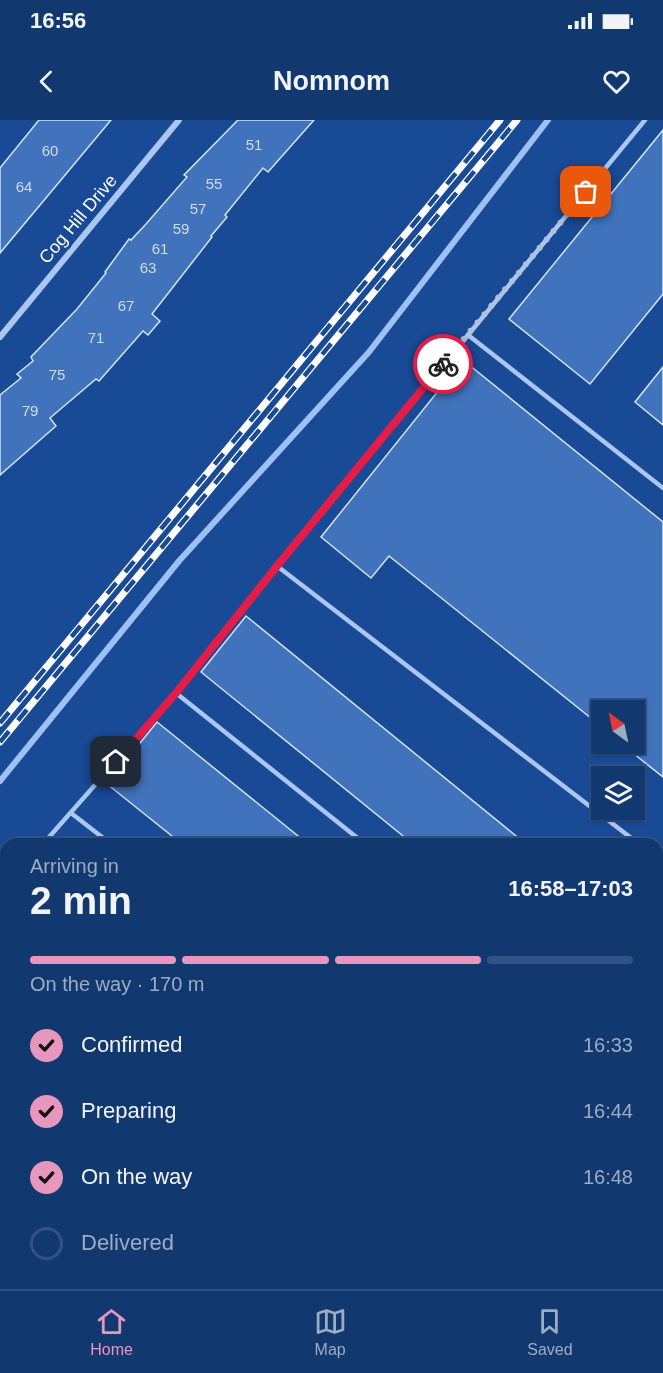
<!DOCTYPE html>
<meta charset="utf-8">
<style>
:root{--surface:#123870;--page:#1b3f75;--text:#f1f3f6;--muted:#9cacc3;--line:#315283;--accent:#e797bd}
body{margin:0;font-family:Helvetica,sans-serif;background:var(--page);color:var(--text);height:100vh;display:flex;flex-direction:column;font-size:22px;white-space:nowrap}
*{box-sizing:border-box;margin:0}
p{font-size:20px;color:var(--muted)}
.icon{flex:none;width:33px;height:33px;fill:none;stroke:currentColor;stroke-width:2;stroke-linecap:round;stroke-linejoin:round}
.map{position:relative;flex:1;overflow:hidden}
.details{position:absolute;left:0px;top:718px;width:663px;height:452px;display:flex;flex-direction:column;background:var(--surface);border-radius:18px 18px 0 0;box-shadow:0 2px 4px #0004,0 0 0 2px var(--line)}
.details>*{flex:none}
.needle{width:39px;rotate:327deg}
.fabs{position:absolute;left:591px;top:580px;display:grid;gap:12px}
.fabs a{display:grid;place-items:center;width:54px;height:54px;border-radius:0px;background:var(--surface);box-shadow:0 2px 4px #0004,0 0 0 2px var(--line);font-size:30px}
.pin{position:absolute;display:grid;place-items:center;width:51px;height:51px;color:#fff;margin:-26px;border-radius:12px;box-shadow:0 3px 9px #0006}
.courier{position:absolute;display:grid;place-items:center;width:60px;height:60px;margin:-30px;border:4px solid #e11d48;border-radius:50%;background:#fff;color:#222;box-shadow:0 2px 8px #0007}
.summary em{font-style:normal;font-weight:700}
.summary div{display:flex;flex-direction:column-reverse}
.summary{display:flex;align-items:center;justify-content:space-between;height:102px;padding:0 30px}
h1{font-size:39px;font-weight:700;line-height:45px}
.bar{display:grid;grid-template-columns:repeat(4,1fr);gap:9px 6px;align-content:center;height:72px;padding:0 30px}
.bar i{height:8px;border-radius:4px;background:var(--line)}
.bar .current{background:var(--accent)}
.bar p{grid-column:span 4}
ol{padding:0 30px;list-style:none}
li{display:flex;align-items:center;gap:18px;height:66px}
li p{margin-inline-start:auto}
li .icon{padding:6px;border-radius:50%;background:var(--accent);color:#111;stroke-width:4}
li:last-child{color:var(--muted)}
li i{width:33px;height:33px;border:3px solid var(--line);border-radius:50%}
.status{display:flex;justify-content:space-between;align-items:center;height:42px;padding:0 30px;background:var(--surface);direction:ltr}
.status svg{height:16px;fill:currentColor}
header{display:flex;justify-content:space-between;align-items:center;height:78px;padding:0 30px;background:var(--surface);font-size:27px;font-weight:700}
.dock{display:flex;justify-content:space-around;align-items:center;height:84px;border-top:2px solid var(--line);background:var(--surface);font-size:16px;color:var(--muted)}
.dock a{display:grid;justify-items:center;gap:3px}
.dock .current{color:var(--accent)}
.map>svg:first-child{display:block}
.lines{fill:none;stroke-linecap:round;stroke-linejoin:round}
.stream{stroke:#9dc1f3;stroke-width:6}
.building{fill:#4173bd;stroke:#d2e3fc;stroke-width:1.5}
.service{stroke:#abc7f1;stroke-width:4.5}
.minor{stroke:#abc7f1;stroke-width:6}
.rail-casing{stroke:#fff;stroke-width:7}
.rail{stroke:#184a96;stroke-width:4.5;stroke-dasharray:14;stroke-linecap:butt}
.done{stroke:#aec0da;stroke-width:6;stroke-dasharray:0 10.8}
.route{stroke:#e11d48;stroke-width:8}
.labels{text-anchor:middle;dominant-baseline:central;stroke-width:6;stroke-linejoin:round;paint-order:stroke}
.number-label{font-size:15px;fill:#d0dcee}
.street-label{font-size:18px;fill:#fff;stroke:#184a96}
</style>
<div class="status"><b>16:56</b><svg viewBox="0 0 49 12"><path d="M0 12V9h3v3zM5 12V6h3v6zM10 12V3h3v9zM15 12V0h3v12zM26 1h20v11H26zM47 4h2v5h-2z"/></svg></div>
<header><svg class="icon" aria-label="back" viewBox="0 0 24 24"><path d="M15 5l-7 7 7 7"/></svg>Nomnom<svg class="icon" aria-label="heart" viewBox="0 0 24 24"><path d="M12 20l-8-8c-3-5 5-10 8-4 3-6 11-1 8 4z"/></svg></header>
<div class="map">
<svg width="663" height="1169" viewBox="0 0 663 1169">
<rect width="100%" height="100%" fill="#184a96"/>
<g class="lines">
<polyline class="stream" points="0,661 179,441 369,232 548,0"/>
</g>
<g class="building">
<polygon points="39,0 111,0 0,133 0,48"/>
<polygon points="238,0 314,0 268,52 263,48 225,95 227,97 211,116 212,117 152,194 160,201 148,215 143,211 99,261 96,259 50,298 56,306 0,355 0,275 21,258 17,254 33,241 31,237 77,189 106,153 105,152 129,119 131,120 146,104 187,57 184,55"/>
<polygon points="663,10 663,174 590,264 509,199"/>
<polygon points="463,240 663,402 663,657 634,634 634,591 602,591 602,607 389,436 371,458 321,417"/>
<polygon points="663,247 663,305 635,282"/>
<polygon points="246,496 526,724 413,724 201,552"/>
<polygon points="157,602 308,724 182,724 107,664"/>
</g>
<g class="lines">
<g class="service">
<polyline points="468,215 645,0"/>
<polyline points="277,446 468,215 663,368"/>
<polyline points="71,693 111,724"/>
<polyline points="43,724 176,573"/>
<polyline points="365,724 176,573 277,446 639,724"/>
<polyline points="657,738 663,743"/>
<polyline points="0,773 6,766"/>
<polyline points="0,825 6,831"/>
<polyline points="0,919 6,926"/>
<polyline points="657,1066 663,1059"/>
<polyline points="238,1164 243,1169"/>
<polyline points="361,1164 367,1169"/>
<polyline points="506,1164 512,1169"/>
<polyline points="575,1164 579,1169"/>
</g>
<g class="minor">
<polyline points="0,217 179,0"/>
<polyline points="657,967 663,960"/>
<polyline points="497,1169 501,1164"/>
</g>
<defs>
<g id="rail">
<polyline points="0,603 500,0"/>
<polyline points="0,622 517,0"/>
</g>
</defs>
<use href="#rail" class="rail-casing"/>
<use href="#rail" class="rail"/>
</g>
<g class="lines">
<polyline class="done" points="443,244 586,72"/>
<polyline class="route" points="116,642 176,573 277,446 443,244"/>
</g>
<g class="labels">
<g class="number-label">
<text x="254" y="24">51</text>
<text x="50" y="30">60</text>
<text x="214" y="63">55</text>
<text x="24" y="66">64</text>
<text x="198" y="88">57</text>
<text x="181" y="108">59</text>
<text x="160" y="128">61</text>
<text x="148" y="147">63</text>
<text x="126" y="185">67</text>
<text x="96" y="217">71</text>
<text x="57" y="254">75</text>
<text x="30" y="290">79</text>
</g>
<g class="street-label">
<text transform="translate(78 99) rotate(-50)">Cog Hill Drive</text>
</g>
</g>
</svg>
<div class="fabs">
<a><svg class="needle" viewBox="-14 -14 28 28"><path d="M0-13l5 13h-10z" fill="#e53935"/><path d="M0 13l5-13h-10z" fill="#9cacc3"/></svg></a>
<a><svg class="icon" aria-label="layers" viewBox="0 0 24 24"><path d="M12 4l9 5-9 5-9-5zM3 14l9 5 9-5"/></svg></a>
</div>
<div class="pin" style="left:586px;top:72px;background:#ea580c"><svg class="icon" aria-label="bag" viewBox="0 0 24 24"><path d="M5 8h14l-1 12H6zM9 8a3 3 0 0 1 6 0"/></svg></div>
<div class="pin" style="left:116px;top:642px;background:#1f2937"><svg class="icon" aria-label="home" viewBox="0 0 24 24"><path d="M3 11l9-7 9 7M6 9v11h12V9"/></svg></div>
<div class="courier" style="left:443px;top:244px"><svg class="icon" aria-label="bike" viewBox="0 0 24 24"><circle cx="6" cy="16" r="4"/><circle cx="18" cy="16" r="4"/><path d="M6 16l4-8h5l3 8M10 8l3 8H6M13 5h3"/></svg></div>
<section class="details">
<div class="summary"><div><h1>2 min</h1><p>Arriving in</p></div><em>16:58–17:03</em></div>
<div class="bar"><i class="current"></i><i class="current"></i><i class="current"></i><i></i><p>On the way · 170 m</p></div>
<ol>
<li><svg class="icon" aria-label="check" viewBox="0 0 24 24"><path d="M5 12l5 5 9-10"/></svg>Confirmed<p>16:33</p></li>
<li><svg class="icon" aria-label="check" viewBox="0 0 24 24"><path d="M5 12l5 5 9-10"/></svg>Preparing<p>16:44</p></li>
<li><svg class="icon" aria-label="check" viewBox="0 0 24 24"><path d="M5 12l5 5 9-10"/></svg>On the way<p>16:48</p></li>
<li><i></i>Delivered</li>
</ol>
</section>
</div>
<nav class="dock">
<a class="current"><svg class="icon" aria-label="home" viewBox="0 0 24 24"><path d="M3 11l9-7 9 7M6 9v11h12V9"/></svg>Home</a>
<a><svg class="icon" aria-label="map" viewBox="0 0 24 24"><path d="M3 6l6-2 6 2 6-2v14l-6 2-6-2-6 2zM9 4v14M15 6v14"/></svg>Map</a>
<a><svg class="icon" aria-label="saved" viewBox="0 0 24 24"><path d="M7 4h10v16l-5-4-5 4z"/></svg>Saved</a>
</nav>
